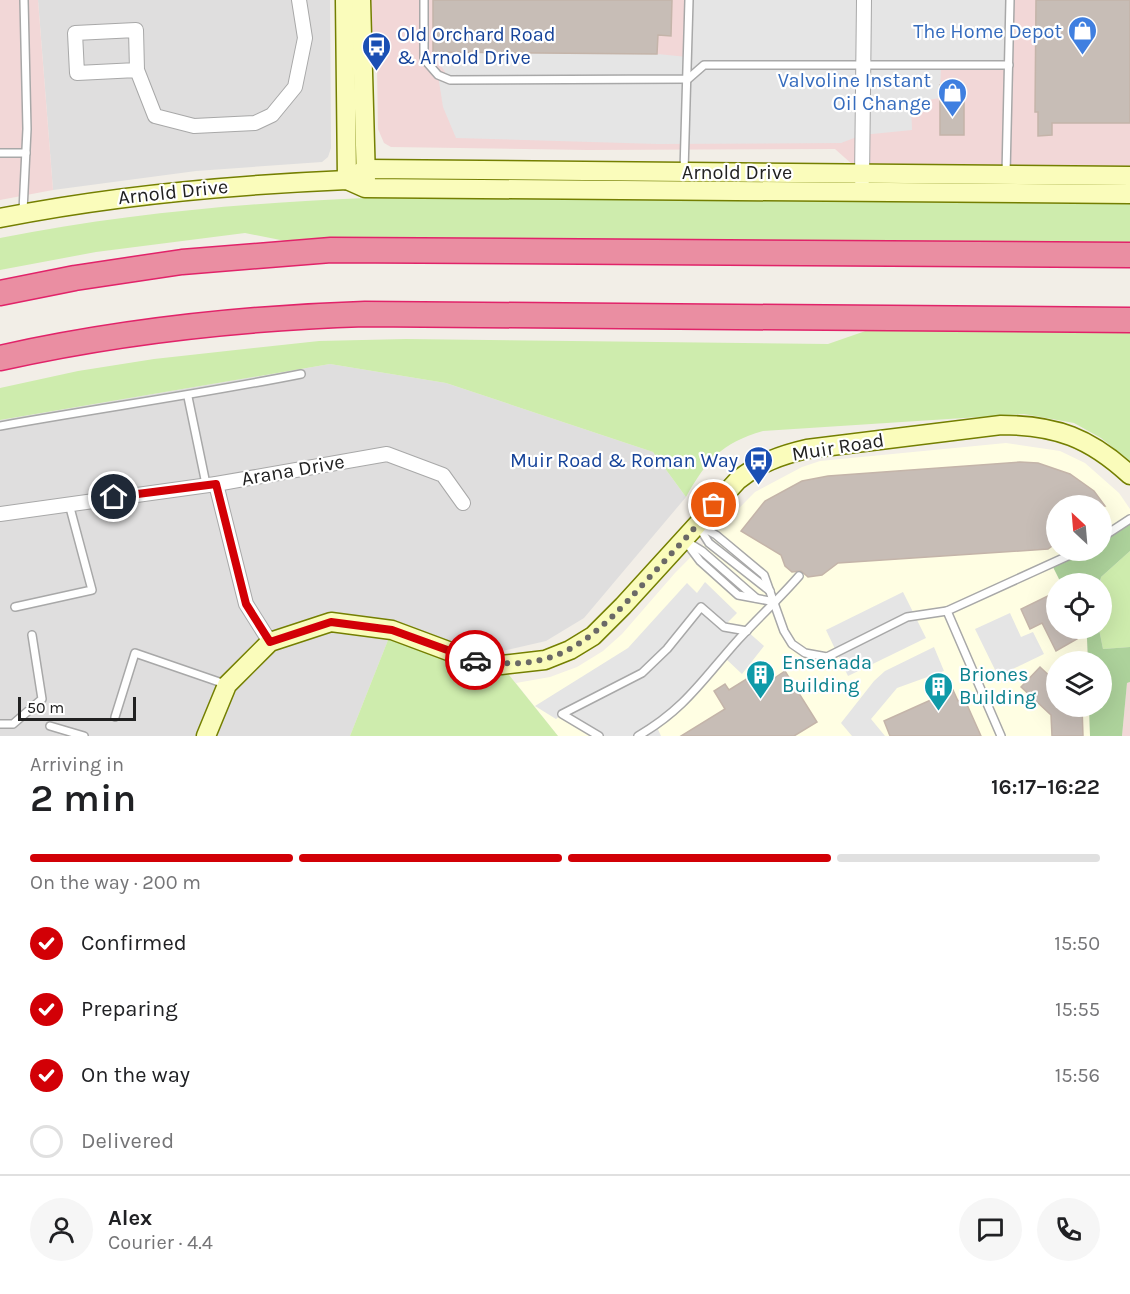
<!DOCTYPE html>
<meta charset="utf-8">
<style>
:root{--surface:#fff;--page:#f6f6f6;--text:#202124;--muted:#757577;--line:#e0e0e0;--accent:#d20006}
body{margin:0;font-family:Karla,sans-serif;background:var(--page);color:var(--text);height:100vh;display:flex;flex-direction:column;font-size:22px;white-space:nowrap}
*{box-sizing:border-box;margin:0}
p{font-size:20px;color:var(--muted)}
.icon{flex:none;width:33px;height:33px;fill:none;stroke:currentColor;stroke-width:2;stroke-linecap:round;stroke-linejoin:round}
.map{position:relative;height:736px;overflow:hidden}
.details{display:flex;flex-direction:column;background:var(--surface);flex:1}
.details>*{flex:none}
.needle{width:39px;rotate:334deg}
.controls{position:absolute;left:1046px;top:495px;display:grid;gap:12px}
.controls a{display:grid;place-items:center;width:66px;height:66px;border-radius:50%;background:var(--surface);box-shadow:0 6px 24px #0002;font-size:30px}
.scale{position:absolute;left:18px;bottom:15px;width:118px;box-sizing:border-box;padding-left:6px;border:3px solid #212121;border-top:0;font-size:16px;line-height:21px;white-space:nowrap;color:#212121;-webkit-text-stroke:4px #fff;paint-order:stroke}
.pin{position:absolute;display:grid;place-items:center;width:51px;height:51px;color:#fff;margin:-26px;border:3px solid #fff;border-radius:50%;box-shadow:0 2px 6px #0007}
.courier{position:absolute;display:grid;place-items:center;width:60px;height:60px;margin:-30px;border:4px solid #d20006;border-radius:50%;background:#fff;color:#222;box-shadow:0 2px 8px #0007}
.overview em{font-style:normal;font-weight:600}
.overview div{display:flex;flex-direction:column-reverse}
.overview{display:flex;align-items:center;justify-content:space-between;height:102px;padding:0 30px}
h1{font-size:39px;font-weight:600;line-height:45px}
.bar{display:grid;grid-template-columns:repeat(4,1fr);gap:9px 6px;align-content:center;height:72px;padding:0 30px}
.bar i{height:8px;border-radius:4px;background:var(--line)}
.bar .selected{background:var(--accent)}
.bar p{grid-column:span 4}
.line{display:flex;align-items:center;gap:15px;padding:0 30px;border-top:2px solid var(--line)}
.line div{flex:1}
.round{display:grid;place-items:center;flex:none;width:63px;height:63px;border-radius:32px;background:var(--page)}
ol{padding:0 30px;list-style:none}
li{display:flex;align-items:center;gap:18px;height:66px}
li p{margin-inline-start:auto}
li .icon{padding:6px;border-radius:50%;background:var(--accent);color:#fff;stroke-width:4}
li:last-child{color:var(--muted)}
li i{width:33px;height:33px;border:3px solid var(--line);border-radius:50%}
.map>svg:first-child{display:block}
.residential{fill:#dfdede}
.commercial{fill:#f2d7d7}
.education{fill:#fffee3}
.grass{fill:#ceecad}
.forest{fill:#add29b}
.parking{fill:#e5e5e5}
.building{fill:#c7bdb6;stroke:#c4b4a9;stroke-width:1.5}
.lines{fill:none;stroke-linecap:round;stroke-linejoin:round}
.lane-casing{stroke:#a8a8a8;stroke-width:10}
.street-casing{stroke:#a8a8a8;stroke-width:16}
.secondary-casing{stroke:#747f01;stroke-width:21}
.highway-casing{stroke:#e12369;stroke-width:27}
.lane{stroke:#fff;stroke-width:7}
.street{stroke:#fff;stroke-width:14}
.secondary{stroke:#fafcbb;stroke-width:18}
.highway{stroke:#ea8ea2;stroke-width:24}
.done{stroke:#6a6966;stroke-width:6;stroke-dasharray:0 10.8}
.route{stroke:#d20006;stroke-width:8}
.labels{text-anchor:middle;dominant-baseline:central;stroke-width:4.5;stroke-linejoin:round;paint-order:stroke}
.shop-label{font-size:20px;fill:#366cbe;stroke:#fff;text-anchor:end}
.transit-label{font-size:20px;fill:#164399;stroke:#fff;text-anchor:start}
.street-label{font-size:20px;fill:#212121;stroke:#fff}
.culture-label{font-size:20px;fill:#0d838f;stroke:#fff;text-anchor:start}
</style>
<div class="map">
<svg width="1130" height="736" viewBox="0 0 1130 736">
<rect width="100%" height="100%" fill="#f2eee7"/>
<g class="residential">
<polygon points="38,0 330,0 331,148 328,157 322,162 196,171 53,190"/>
<polygon points="330,364 446,383 653,452 686,497 584,618 546,641 502,651 501,665 392,630 350,736 0,736 0,420"/>
</g>
<g class="commercial">
<polygon points="0,0 38,0 53,190 0,200"/>
<polygon points="365,0 1130,0 1130,176 862,173 835,149 587,150 391,147 384,143 378,129 377,68"/>
<polygon points="1130,682 1130,736 1122,736 1127,683"/>
</g>
<polygon class="education" points="1006,443 1060,451 1085,463 1119,493 1130,509 1130,519 1101,538 1101,506 1056,506 1056,550 1081,551 1052,565 1061,583 1056,584 1056,628 1083,629 1087,638 1088,661 1056,662 1056,706 1089,707 1090,736 558,736 516,683 550,677 577,667 603,651 622,634 675,573 755,492 802,467 820,461"/>
<g class="grass">
<path d="M366,198L1130,204V255L331,250L245,233L96,252L0,270V238C122,214 242,203 366,198Z"/>
<path d="M903,318L1130,320V461L1101,438L1074,423L1024,414L763,431C721,443 707,460 686,497L653,452L446,383L330,364L0,420V388L78,371L154,359L319,341L406,339L828,344Z"/>
<polygon points="1130,551 1130,647 1103,649 1099,629 1101,628 1101,577"/>
<polygon points="392,630 501,665 558,736 350,736"/>
</g>
<g class="forest">
<polygon points="1130,519 1130,551 1101,577 1100,583 1061,583 1052,565 1081,551 1101,550 1101,538"/>
<polygon points="1083,629 1099,629 1103,649 1130,647 1130,682 1127,683 1122,736 1090,736 1089,707 1101,706 1101,662 1088,661 1087,638"/>
</g>
<g class="parking">
<polygon points="689,0 1010,0 1009,65 941,65 940,98 911,103 912,130 862,135 841,143 658,144 456,138 443,107 438,75 449,79 433,52 657,54 688,57"/>
<polygon points="705,582 737,613 724,626 747,631 764,646 742,674 724,657 656,725 661,736 599,736 562,714 556,719 535,706 628,648 687,583 697,593"/>
<polygon points="903,592 926,638 848,676 826,630"/>
<polygon points="1010,613 1021,637 1033,632 1044,654 998,676 975,629"/>
<polygon points="934,647 944,671 897,688 871,719 885,736 852,736 841,723 874,681 885,671"/>
</g>
<g class="building">
<polygon points="433,0 672,0 671,36 658,35 657,54 433,52"/>
<polygon points="1036,0 1130,0 1130,123 1052,123 1052,135 1038,136 1038,112 1035,112"/>
<rect x="940" y="85" width="24" height="50"/>
<polygon points="1020,462 1038,463 1070,474 1094,491 1105,506 1056,506 1056,543 1048,549 838,563 822,575 808,577 801,571 792,572 785,566 781,555 741,531 765,501 802,481 828,476"/>
<polygon points="1056,592 1056,628 1072,628 1077,639 1056,651 1042,623 1030,629 1021,609"/>
<polygon points="766,667 773,679 785,671 817,722 794,736 681,736 725,709 714,691 725,684 729,690"/>
<polygon points="1040,667 1056,682 1056,706 1082,706 1083,736 1052,736 1051,715 1021,687"/>
<polygon points="953,690 958,701 964,698 981,736 890,736 884,721"/>
</g>
<g class="lines">
<defs>
<g id="lane">
<polyline points="424,0 424,59 438,75 450,80 688,79 704,65 1009,65"/>
<polyline points="0,153 26,153"/>
<polyline points="684,171 689,0"/>
<polyline points="1006,174 1010,0"/>
<polyline points="23,211 27,129 24,0"/>
<polyline points="188,397 206,484"/>
<path d="M0,426C100,408 201,394 301,374"/>
<polyline points="700,526 716,535 764,575 784,631 792,644 805,653 827,657 907,617 947,611"/>
<polyline points="699,527 709,543 770,591"/>
<polyline points="1101,538 1130,519"/>
<polyline points="685,541 700,561 738,595 775,602"/>
<polyline points="689,543 702,551 756,598"/>
<polyline points="15,607 92,590 69,504"/>
<polyline points="115,717 135,653 225,684"/>
<polyline points="0,724 13,724 42,699 32,635"/>
<polyline points="50,726 84,736"/>
<polyline points="599,736 562,714 642,673 667,649 701,607 724,627 747,631"/>
<path d="M638,736C685,709 703,679 738,640C758,618 780,598 799,576"/>
<polyline points="1001,736 947,611 1081,550"/>
</g>
<g id="street">
<polyline points="137,70 77,73 75,33 136,30 137,70 155,116 194,126 255,123 272,115 295,87 305,38 299,0"/>
<polyline points="862,181 864,0"/>
<polyline points="216,484 246,604 270,642"/>
<polyline points="0,514 216,484 387,454 443,475 463,503"/>
</g>
<g id="secondary">
<polyline points="345,0 347,180"/>
<polyline points="361,0 366,181"/>
<polyline points="347,180 366,169 1130,176"/>
<path d="M0,218C115,195 230,185 347,180L365,188L1130,194"/>
<path d="M206,736L227,685L270,642L331,622L392,630L467,658L501,665L545,660L570,650L593,636L623,606L738,480C759,463 781,455 807,449L1001,425C1056,425 1090,438 1130,475"/>
</g>
<g id="highway">
<polyline points="0,293 75,278 182,262 331,250 1130,255"/>
<path d="M0,358C121,331 242,318 365,314L1130,320"/>
</g>
</defs>
<use href="#lane" class="lane-casing"/>
<use href="#street" class="street-casing"/>
<use href="#secondary" class="secondary-casing"/>
<use href="#highway" class="highway-casing"/>
<use href="#lane" class="lane"/>
<use href="#street" class="street"/>
<use href="#secondary" class="secondary"/>
<use href="#highway" class="highway"/>
</g>
<g class="lines">
<path class="done" d="M475,660C559,675 594,638 647,580C670,555 693,531 714,505"/>
<polyline class="route" points="114,497 216,484 246,604 270,642 331,622 392,630 475,660"/>
</g>
<defs>
<symbol id="shop-pin" viewBox="-11 -11 22 30"><path d="M0 17L-7.5 6A9.5 9.5 0 1 1 7.5 6Z" fill="#3f7fe0" stroke="#fff"/><path d="M-5-2.5h2.3a2.7 3.5 0 0 1 5.4 0H5L5.5 6h-11ZM-1.5-2.5h3a1.5 2.3 0 0 0-3 0Z" fill="#fff"/></symbol>
<symbol id="bus-pin" viewBox="-11 -11 22 30"><path d="M0 17L-7.5 6A9.5 9.5 0 1 1 7.5 6Z" fill="#1a4fb4" stroke="#fff"/><path d="M-5-6H5V4H4V6H2V4H-2V6H-4V4H-5ZM-3.5-4V0h7V-4ZM-3.5 1.2v1.5H-2V1.2ZM2 1.2v1.5H3.5V1.2Z" fill="#fff"/></symbol>
<symbol id="building-pin" viewBox="-11 -11 22 30"><path d="M0 17L-7.5 6A9.5 9.5 0 1 1 7.5 6Z" fill="#0f9aa8" stroke="#fff"/><path d="M-4-6H4V6H1V3H-1V6H-4ZM-2.5-4.3h1.7v1.8h-1.7ZM.8-4.3h1.7v1.8H.8ZM-2.5-1h1.7V.8h-1.7ZM.8-1h1.7V.8H.8Z" fill="#fff"/></symbol>
</defs>
<g fill-rule="evenodd">
<use href="#shop-pin" x="1066" y="14" width="33" height="45"/>
<use href="#bus-pin" x="360" y="30" width="33" height="45"/>
<use href="#shop-pin" x="936" y="76" width="33" height="45"/>
<use href="#bus-pin" x="742" y="444" width="33" height="45"/>
<use href="#building-pin" x="744" y="658" width="33" height="45"/>
<use href="#building-pin" x="922" y="670" width="33" height="45"/>
</g>
<g class="labels">
<g class="shop-label">
<text x="1062" y="31">The Home Depot</text>
<text x="931" y="80">Valvoline Instant<tspan x="931" dy="23">Oil Change</tspan></text>
</g>
<g class="transit-label">
<text x="397" y="34">Old Orchard Road<tspan x="397" dy="23">&amp; Arnold Drive</tspan></text>
<text x="738" y="460" text-anchor="end">Muir Road &amp; Roman Way</text>
</g>
<g class="street-label">
<text x="737" y="172">Arnold Drive</text>
<text transform="translate(173 192) rotate(-6)">Arnold Drive</text>
<text transform="translate(838 447) rotate(-9)">Muir Road</text>
<text transform="translate(293 470) rotate(-10)">Arana Drive</text>
</g>
<g class="culture-label">
<text x="782" y="662">Ensenada<tspan x="782" dy="23">Building</tspan></text>
<text x="959" y="674">Briones<tspan x="959" dy="23">Building</tspan></text>
</g>
</g>
</svg>
<div class="controls">
<a><svg class="needle" viewBox="-14 -14 28 28"><path d="M0-13l5 13h-10z" fill="#e53935"/><path d="M0 13l5-13h-10z" fill="#757577"/></svg></a>
<a><svg class="icon" aria-label="locate" viewBox="0 0 24 24"><circle cx="12" cy="12" r="6"/><path d="M12 2v4M12 18v4M2 12h4M18 12h4"/></svg></a>
<a><svg class="icon" aria-label="layers" viewBox="0 0 24 24"><path d="M12 4l9 5-9 5-9-5zM3 14l9 5 9-5"/></svg></a>
</div>
<div class="scale">50 m</div>
<div class="pin" style="left:714px;top:505px;background:#ea580c"><svg class="icon" aria-label="bag" viewBox="0 0 24 24"><path d="M5 8h14l-1 12H6zM9 8a3 3 0 0 1 6 0"/></svg></div>
<div class="pin" style="left:114px;top:497px;background:#1f2937"><svg class="icon" aria-label="home" viewBox="0 0 24 24"><path d="M3 11l9-7 9 7M6 9v11h12V9"/></svg></div>
<div class="courier" style="left:475px;top:660px"><svg class="icon" aria-label="car" viewBox="0 0 24 24"><path d="M5 17H2v-5l4-1 3-4h7l3 4 3 1v5h-3M9 17h6M6 11h13"/><circle cx="7" cy="17" r="2"/><circle cx="17" cy="17" r="2"/></svg></div>
</div>
<section class="details">
<div class="overview"><div><h1>2 min</h1><p>Arriving in</p></div><em>16:17–16:22</em></div>
<div class="bar"><i class="selected"></i><i class="selected"></i><i class="selected"></i><i></i><p>On the way · 200 m</p></div>
<ol>
<li><svg class="icon" aria-label="check" viewBox="0 0 24 24"><path d="M5 12l5 5 9-10"/></svg>Confirmed<p>15:50</p></li>
<li><svg class="icon" aria-label="check" viewBox="0 0 24 24"><path d="M5 12l5 5 9-10"/></svg>Preparing<p>15:55</p></li>
<li><svg class="icon" aria-label="check" viewBox="0 0 24 24"><path d="M5 12l5 5 9-10"/></svg>On the way<p>15:56</p></li>
<li><i></i>Delivered</li>
</ol>
<div class="line" style="height:108px"><a class="round"><svg class="icon" aria-label="person" viewBox="0 0 24 24"><circle cx="12" cy="8" r="4"/><path d="M4 21q1-7 8-7t8 7"/></svg></a><div><b>Alex</b><p>Courier · 4.4</p></div><a class="round"><svg class="icon" aria-label="chat" viewBox="0 0 24 24"><path d="M4 5h16v11H9l-5 4z"/></svg></a><a class="round"><svg class="icon" aria-label="phone" viewBox="0 0 24 24"><path d="M5 4h4l2 5-3 2q2 4 5 5l2-3 5 2v4C11 20 4 13 5 4z"/></svg></a></div>
</section>
